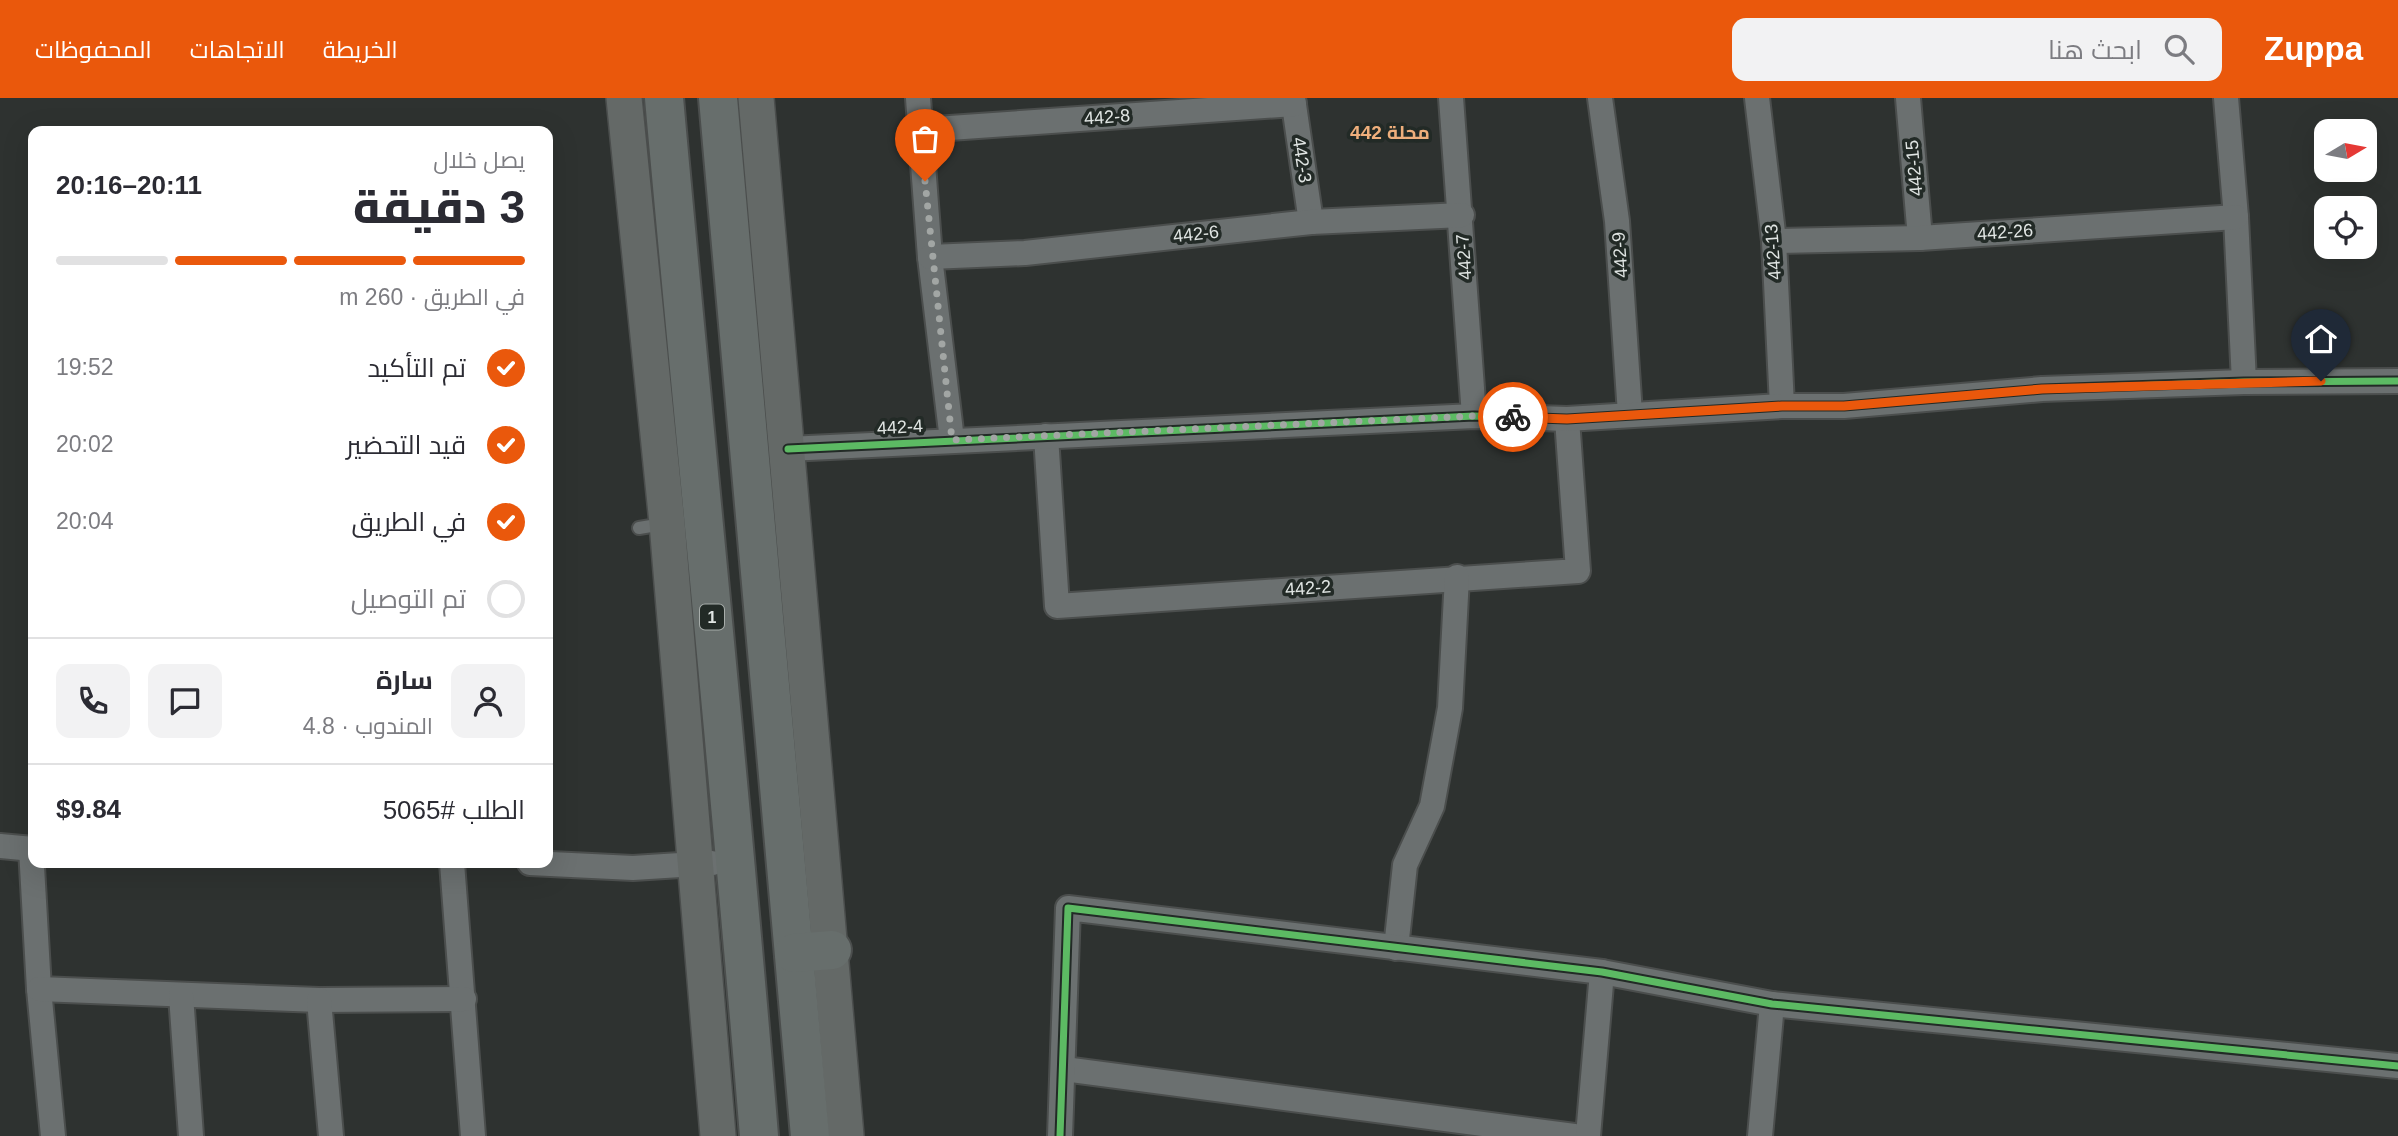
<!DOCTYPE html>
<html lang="ar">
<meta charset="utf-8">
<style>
:root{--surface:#fff;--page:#f2f2f3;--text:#2b2b33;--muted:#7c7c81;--line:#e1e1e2;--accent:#ea580c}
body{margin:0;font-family:Arial,Cairo,sans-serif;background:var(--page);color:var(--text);direction:rtl;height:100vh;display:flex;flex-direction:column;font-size:26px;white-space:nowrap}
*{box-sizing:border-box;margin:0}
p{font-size:23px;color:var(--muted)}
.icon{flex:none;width:38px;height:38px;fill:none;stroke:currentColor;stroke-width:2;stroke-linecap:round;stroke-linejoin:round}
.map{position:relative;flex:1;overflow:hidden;direction:ltr}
.sheet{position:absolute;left:28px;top:28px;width:525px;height:742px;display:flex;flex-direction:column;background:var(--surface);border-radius:14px;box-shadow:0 7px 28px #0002;direction:rtl}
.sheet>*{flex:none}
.needle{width:46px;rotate:80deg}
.tools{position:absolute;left:2314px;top:21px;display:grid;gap:14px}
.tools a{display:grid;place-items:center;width:63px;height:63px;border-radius:14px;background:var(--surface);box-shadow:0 7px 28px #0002;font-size:35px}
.pin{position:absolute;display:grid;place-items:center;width:60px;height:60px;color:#fff;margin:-72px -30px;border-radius:50% 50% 50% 0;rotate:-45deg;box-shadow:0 0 7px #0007}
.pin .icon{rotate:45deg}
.courier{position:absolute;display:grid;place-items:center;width:70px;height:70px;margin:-35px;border:5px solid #ea580c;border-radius:50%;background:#fff;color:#222;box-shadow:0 2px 9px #0007}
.overview em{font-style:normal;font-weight:800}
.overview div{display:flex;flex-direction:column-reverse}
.overview{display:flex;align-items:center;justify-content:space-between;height:119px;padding:0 28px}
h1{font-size:46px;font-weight:800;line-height:52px}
.bar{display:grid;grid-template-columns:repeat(4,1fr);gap:10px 7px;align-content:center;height:84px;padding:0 28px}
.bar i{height:9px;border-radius:5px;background:var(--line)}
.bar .on{background:var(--accent)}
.bar p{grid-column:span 4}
.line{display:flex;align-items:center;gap:18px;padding:0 28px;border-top:2px solid var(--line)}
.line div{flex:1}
.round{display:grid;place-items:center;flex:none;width:74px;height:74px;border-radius:14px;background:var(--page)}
ol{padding:0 28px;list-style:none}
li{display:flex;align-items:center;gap:21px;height:77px}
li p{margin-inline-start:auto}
li .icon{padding:7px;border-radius:50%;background:var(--accent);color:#fff;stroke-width:4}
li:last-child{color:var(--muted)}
li i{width:38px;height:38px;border:4px solid var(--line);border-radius:50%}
header{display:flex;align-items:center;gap:42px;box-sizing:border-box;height:98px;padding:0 35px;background:var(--accent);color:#fff}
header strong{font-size:33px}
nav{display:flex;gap:38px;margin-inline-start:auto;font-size:24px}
.search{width:490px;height:63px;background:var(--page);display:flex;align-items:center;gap:18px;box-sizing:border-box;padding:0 24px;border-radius:14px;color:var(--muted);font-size:26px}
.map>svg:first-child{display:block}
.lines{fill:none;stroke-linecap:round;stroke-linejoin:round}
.lane-casing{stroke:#4b4e4d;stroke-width:16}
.street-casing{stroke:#4b4e4d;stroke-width:28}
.secondary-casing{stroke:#4b4e4d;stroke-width:38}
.highway-casing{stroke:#4b4e4d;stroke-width:42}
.lane{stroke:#6b7070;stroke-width:12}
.street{stroke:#6b7070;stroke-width:24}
.secondary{stroke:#646967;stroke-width:35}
.highway{stroke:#676e6c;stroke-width:38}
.cycleway-casing{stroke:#222a26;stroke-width:11}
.cycleway{stroke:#5cba63;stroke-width:7}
.done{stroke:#a2a6a4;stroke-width:7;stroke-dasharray:0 12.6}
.route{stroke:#ea580c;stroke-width:9}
.labels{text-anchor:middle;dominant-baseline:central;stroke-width:7;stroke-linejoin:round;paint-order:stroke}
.shield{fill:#222a26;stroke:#a7adaa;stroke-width:2}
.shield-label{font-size:16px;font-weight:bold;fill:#e0e5e3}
.street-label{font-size:18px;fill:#e0e5e3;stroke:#222a26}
.neighbourhood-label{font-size:19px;font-weight:bold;fill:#efaf7c;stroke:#222a26}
</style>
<header>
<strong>Zuppa</strong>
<div class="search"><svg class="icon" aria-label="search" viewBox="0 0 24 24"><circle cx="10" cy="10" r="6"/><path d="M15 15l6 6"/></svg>ابحث هنا</div>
<nav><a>الخريطة</a><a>الاتجاهات</a><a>المحفوظات</a></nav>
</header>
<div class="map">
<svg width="2398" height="1038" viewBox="0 0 2398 1038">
<rect width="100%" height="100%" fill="#2e3230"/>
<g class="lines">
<defs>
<polyline id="lane" points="639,430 663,426"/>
<g id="street">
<polyline points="918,0 930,159 952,342"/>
<polyline points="1293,0 1311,124"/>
<polyline points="1451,0 1474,318"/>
<polyline points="1600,0 1617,123 1630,316"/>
<polyline points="1757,0 1774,143 1782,308"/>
<polyline points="1908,0 1920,140"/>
<polyline points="2226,0 2236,119 2244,284"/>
<polyline points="921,32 1294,6"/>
<polyline points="1774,143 1920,140 2236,119"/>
<polyline points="930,159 1025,155 1311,124 1462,117"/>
<polyline points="1046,338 1057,508 1578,473 1567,321"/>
<polyline points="788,351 1474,318 1567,321 1782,308 1844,308 2042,291 2244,284 2398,283"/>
<polyline points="0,748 33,751"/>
<polyline points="31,751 39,891 53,1038"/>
<polyline points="452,765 473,1038"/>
<polyline points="530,765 633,770 712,765"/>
<polyline points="1396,850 1405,767 1432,708 1450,610 1457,479"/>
<polyline points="39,891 319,902 464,901"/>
<polyline points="181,897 191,1038"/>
<polyline points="319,902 331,1038"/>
<polyline points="1064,971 1574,1038"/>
<polyline points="1060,1038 1068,810 1602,874 1772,906 2398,968"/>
<polyline points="1588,1038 1602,874"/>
<polyline points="1760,1038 1772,906"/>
</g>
<g id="secondary">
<polyline points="624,0 667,425 718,1038"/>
<polyline points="756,0 846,1038"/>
</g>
<g id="highway">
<path d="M664,0C695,346 731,692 759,1038"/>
<polyline points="718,0 810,1038"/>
<polyline points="794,855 832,852"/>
</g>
</defs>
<use href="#lane" class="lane-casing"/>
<use href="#street" class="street-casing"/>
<use href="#secondary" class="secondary-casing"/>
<use href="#highway" class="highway-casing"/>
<use href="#lane" class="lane"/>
<use href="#street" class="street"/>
<use href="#secondary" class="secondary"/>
<use href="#highway" class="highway"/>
<defs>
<g id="cycleway">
<polyline points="788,351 1474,318 1567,321 1782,308 1844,308 2042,291 2244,284 2398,283"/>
<polyline points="1060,1038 1068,810 1602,874 1772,906 2398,968"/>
</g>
</defs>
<use href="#cycleway" class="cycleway-casing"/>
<use href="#cycleway" class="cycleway"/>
</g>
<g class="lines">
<polyline class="done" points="925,83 952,342 1474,318 1513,319"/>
<polyline class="route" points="1513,319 1567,321 1782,308 1844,308 2042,291 2321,283"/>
</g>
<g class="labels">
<rect class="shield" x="700" y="506.5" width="24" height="25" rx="5"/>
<g class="shield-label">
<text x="712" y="519">1</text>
</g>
<g class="street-label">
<text transform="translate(1107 19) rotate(-4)">442-8</text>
<text transform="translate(1302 62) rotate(81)">442-3</text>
<text transform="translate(1914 70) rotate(-95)">442-15</text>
<text transform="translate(2005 134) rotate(-4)">442-26</text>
<text transform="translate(1196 136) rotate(-6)">442-6</text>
<text transform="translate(1773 154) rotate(-94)">442-13</text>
<text transform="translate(1620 157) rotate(-94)">442-9</text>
<text transform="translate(1464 159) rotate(-94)">442-7</text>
<text transform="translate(900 329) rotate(-3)">442-4</text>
<text transform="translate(1308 490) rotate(-4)">442-2</text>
</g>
<g class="neighbourhood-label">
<text x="1390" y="34">محلة 442</text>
</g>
</g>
</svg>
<div class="tools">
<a><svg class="needle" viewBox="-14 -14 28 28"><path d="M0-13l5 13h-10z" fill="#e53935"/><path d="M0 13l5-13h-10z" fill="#7c7c81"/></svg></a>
<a><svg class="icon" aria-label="locate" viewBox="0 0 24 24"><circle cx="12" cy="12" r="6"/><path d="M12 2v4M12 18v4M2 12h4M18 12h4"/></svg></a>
</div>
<div class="pin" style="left:925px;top:83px;background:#ea580c"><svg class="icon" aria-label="bag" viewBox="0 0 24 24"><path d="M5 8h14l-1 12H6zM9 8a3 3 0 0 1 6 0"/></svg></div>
<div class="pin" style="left:2321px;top:283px;background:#1f2937"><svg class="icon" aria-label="home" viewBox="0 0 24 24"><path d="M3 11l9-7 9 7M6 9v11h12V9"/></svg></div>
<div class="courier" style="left:1513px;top:319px"><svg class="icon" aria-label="bike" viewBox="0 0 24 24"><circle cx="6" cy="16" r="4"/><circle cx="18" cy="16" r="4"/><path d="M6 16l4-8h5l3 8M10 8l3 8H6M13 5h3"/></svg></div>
<section class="sheet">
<div class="overview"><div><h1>3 دقيقة</h1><p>يصل خلال</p></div><em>20:11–20:16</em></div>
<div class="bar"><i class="on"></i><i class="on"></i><i class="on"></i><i></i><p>في الطريق · 260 m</p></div>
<ol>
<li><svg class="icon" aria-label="check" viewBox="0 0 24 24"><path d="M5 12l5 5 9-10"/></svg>تم التأكيد<p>19:52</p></li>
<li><svg class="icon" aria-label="check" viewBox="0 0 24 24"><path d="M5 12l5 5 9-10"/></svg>قيد التحضير<p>20:02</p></li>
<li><svg class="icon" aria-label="check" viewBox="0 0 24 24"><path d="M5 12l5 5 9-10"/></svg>في الطريق<p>20:04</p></li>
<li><i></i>تم التوصيل</li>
</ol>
<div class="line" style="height:126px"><a class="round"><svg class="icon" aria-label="person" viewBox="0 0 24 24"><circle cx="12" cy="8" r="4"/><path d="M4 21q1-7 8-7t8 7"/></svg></a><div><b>سارة</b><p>المندوب · 4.8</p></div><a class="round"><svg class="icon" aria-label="chat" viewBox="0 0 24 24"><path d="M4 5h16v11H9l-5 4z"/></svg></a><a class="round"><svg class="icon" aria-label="phone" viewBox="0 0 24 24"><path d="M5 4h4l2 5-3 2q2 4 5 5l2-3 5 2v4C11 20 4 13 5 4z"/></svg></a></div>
<div class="line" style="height:91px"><div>الطلب #5065</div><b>$9.84</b></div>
</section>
</div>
